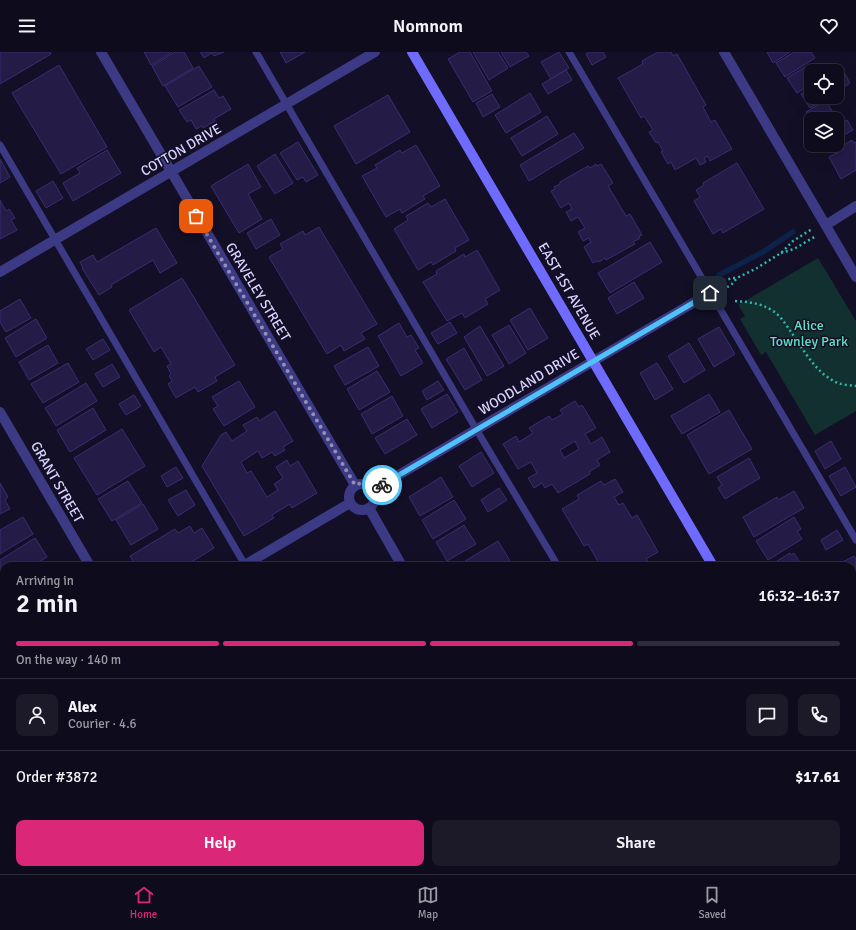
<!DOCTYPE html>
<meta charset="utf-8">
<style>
:root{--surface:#0e0b1c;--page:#1c1929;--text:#f1f3f6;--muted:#9b9ba3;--line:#2e2b3b;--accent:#db2777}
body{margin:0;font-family:Signika,sans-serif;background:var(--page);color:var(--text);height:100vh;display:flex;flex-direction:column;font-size:15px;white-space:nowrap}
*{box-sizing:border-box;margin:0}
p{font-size:13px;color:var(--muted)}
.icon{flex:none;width:22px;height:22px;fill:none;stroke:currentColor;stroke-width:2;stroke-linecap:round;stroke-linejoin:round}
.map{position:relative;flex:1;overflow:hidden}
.drawer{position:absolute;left:0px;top:510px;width:856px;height:312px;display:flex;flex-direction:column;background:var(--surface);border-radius:12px 12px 0 0;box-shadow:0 4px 16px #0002,0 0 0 1px var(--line)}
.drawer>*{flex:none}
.fabs{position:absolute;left:804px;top:12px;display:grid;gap:8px}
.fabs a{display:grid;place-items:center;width:40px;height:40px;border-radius:8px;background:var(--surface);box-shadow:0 4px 16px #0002,0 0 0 1px var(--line);font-size:20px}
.pin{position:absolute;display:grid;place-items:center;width:34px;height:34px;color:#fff;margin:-17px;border-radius:8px;box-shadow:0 2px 6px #0006}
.courier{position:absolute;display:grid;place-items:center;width:40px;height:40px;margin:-20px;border:3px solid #4fc3f7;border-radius:50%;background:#fff;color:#222;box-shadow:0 1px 5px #0007}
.summary em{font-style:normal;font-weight:600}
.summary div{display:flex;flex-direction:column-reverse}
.summary{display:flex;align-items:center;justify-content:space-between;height:68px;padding:0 16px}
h1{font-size:26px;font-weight:600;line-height:30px}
.bar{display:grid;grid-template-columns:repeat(4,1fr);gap:6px 4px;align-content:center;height:48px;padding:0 16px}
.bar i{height:5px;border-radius:3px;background:var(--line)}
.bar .current{background:var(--accent)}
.bar p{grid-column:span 4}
.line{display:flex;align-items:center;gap:10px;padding:0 16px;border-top:1px solid var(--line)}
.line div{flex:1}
.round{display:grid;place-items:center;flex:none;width:42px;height:42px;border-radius:8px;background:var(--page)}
.action{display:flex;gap:8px;margin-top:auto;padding:8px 16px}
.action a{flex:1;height:46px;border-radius:8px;background:var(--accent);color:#fff;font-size:16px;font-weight:600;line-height:46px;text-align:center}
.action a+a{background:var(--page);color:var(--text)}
header{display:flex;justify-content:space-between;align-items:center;height:52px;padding:0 16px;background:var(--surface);font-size:18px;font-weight:600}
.tab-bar{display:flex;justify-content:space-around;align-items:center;height:56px;border-top:1px solid var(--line);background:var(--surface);font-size:11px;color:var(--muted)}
.tab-bar a{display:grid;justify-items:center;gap:2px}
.tab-bar .current{color:var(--accent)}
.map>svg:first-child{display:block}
.green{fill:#12302f}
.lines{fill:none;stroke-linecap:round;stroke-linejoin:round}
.stream{stroke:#0c2248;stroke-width:5.5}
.building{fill:#241b47;stroke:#3b2d73;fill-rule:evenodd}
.path{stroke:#2fb8b0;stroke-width:2.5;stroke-dasharray:2 3;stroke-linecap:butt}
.service{stroke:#3d3a85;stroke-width:7}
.minor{stroke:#3d3a85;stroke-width:10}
.secondary{stroke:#6f6bff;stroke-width:10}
.done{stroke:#948fb3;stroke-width:4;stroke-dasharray:0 7.2}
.route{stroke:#4fc3f7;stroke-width:5}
.labels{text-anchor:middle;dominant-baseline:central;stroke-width:3;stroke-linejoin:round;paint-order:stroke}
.street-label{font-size:14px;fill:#d9d4ff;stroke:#130f26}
.park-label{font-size:14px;fill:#5fe0c0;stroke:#130f26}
</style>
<header><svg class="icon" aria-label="menu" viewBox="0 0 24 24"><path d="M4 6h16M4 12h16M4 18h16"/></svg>Nomnom<svg class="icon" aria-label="heart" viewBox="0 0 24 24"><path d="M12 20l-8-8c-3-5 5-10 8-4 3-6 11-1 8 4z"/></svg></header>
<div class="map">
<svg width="856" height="822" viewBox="0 0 856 822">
<rect width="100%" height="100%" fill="#130f26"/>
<polygon class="green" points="818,206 856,269 856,359 815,383 766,300 761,303 740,267 745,264 738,253"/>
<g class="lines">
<polyline class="stream" points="719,227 719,223 763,200 793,180"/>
</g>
<g class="building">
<polygon points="0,0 50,0 51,2 0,32"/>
<polygon points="144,0 172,0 151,13"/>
<polygon points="175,0 184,0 193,16 163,34 152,14"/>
<polygon points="200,0 224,0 214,4 212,1 204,6"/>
<polygon points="280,0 305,0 286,11"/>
<polygon points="460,0 470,0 492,39 473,50 448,7"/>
<polygon points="473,0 498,0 508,16 489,28"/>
<polygon points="501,0 526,0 529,4 510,15"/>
<polygon points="559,0 569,16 551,27 541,10"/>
<polygon points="590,0 603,0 606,5 592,13 586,2"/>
<polygon points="658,0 671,0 673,4 677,2 706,53 703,55 711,70 715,68 732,97 710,109 708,104 704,106 706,110 700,113 696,106 675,118 671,110 668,112 661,100 663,99 658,90 656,91 649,80 653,78 644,64 641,66 618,26 643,12 642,9"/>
<polygon points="767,0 790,0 773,11"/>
<polygon points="794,0 811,0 815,6 785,25 776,11"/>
<polygon points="59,13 107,95 61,122 12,41"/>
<polygon points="808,13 812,19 811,32 797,41 787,26"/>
<polygon points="199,14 212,35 178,55 165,34"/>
<polygon points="842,17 850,31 837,40 837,20"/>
<polygon points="566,18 572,28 548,42 542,32"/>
<polygon points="811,36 811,45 828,45 810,56 801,42"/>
<polygon points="214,38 219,46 223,44 231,57 214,67 215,69 203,76 202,74 196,77 191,68 187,70 179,58"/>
<polygon points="530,41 541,60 506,81 495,63"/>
<polygon points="492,42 500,55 483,65 476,51"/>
<polygon points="388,43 410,80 356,112 334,74"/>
<polygon points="826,48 836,66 833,67 811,67 811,68 806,60"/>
<polygon points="547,64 558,82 522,104 511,86"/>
<polygon points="839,66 842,71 847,68 853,78 837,87 837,67"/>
<polygon points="574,81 584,96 529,129 520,113"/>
<polygon points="852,88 854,91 856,90 856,118 841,127 829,105 844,97 842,94"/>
<polygon points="298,90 318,123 306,130 303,125 297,128 280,101"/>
<polygon points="416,93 440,134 423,144 425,147 402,161 400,157 386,165 362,124 377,116 375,113 400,98 402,101"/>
<polygon points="107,98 121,121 73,149 63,131 80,121 77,116"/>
<polygon points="275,102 293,131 275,142 257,114"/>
<polygon points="0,107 10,125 0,131"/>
<polygon points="737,111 764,157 723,181 721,177 713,182 694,149 700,145 696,138 704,133 703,131"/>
<polygon points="248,112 261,135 248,142 262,167 239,181 211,134"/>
<polygon points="596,112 597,114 601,112 613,131 608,134 626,164 630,162 642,183 639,184 640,186 633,190 635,192 606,208 605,206 599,210 597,209 593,211 584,195 591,190 589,186 583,189 578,180 585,176 578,165 571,169 566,160 572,157 569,151 561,156 551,139 555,137 554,135 560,132 560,130 588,114 590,116"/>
<polygon points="53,129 63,146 46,156 36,139"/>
<polygon points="445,147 469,188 455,196 456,199 433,213 431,210 418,218 394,177 408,168 406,164 428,151 431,155"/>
<polygon points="0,148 6,159 9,157 15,166 11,168 17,178 0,187"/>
<polygon points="271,167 280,183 256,197 247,181"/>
<polygon points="319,175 377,272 361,281 365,287 344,299 341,293 327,302 269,205 283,197 280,192 303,179 305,183"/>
<polygon points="156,176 177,211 160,221 153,208 111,233 112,235 99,243 82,216 83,216 80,210 93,203 97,210"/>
<polygon points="650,190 662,210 610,241 598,221"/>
<polygon points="477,198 500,238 485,247 488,252 465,266 462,261 447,269 423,230 437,222 436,219 464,202 465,205"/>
<polygon points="182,226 235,313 215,325 217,329 198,340 195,335 176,346 168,332 172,329 169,324 171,322 167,314 171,312 161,295 154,300 129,258"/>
<polygon points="634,230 644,246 617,262 608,246"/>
<polygon points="20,247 31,266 6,280 0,270 0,259"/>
<polygon points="530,256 548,286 528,298 510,268"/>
<polygon points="36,267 47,286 16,305 5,286"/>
<polygon points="450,270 457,281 438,292 431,281"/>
<polygon points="399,271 407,285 411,283 419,296 415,298 423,311 401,324 378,284"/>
<polygon points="509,273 526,301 509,312 492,283"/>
<polygon points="480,274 504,314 487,324 464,285"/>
<polygon points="719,275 735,302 714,315 698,287"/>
<polygon points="103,287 110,298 93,308 86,297"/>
<polygon points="689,291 705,318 684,331 668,304"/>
<polygon points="48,293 58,311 29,328 19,310"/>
<polygon points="368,295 379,314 345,333 334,314"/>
<polygon points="464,296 482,328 465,338 446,307"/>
<polygon points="68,311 79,330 43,351 31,332"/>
<polygon points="657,311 673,337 655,348 640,321"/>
<polygon points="112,312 120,325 103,335 95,322"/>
<polygon points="377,319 390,340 359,358 347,337"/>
<polygon points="239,329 255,355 224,374 213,357 218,354 212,345"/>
<polygon points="438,329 444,338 427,348 422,339"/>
<polygon points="86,331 97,349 56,374 45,356"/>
<polygon points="447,342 458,360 432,376 421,357"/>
<polygon points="709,342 720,360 682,382 671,364"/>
<polygon points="134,343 141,354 126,363 119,352"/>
<polygon points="392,344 403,364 372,382 361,362"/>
<path d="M575,349L579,355L582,353L596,376L585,382L591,392L602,385L610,400L597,408L600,413L589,420L590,422L558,441L552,432L545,436L542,431L534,436L528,426L537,421L531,410L518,417L503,392L516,384L519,390L533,381L529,376L549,364L552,368L563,362L560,358ZM575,389L579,397L564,406L560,398Z"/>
<polygon points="93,356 106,378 70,400 57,378"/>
<polygon points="729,358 752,397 709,422 687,383"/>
<polygon points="275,359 293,389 283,395 285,398 275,404 272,400 262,406 258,399 241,410 247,421 251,419 267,445 278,438 274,432 283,426 276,415 287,408 290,414 298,409 317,441 292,456 290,452 272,463 274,466 244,484 202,414 221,383 226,380 232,389 247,379 243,373 257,365 259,369"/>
<polygon points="407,367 417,383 385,402 375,386"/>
<polygon points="122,377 145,414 97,443 74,406"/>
<polygon points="831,389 841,407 825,417 815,399"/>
<polygon points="481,400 494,421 472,435 459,414"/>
<polygon points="749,406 760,426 725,447 718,436 722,433 717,425"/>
<polygon points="176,415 183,426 167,435 161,424"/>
<polygon points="845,415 856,435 841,444 829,424"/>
<polygon points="441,425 453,445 420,464 409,445"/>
<polygon points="615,427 623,440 614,445 619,453 623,451 632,466 637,463 658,500 646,507 650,512 647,514 598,514 600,513 588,492 584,494 562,457 579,447 577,443 601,429 604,433"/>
<polygon points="128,429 142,451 112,469 98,447"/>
<polygon points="0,431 8,445 5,448 10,457 0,462"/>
<polygon points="499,436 507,448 488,460 481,448"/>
<polygon points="186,438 195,453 178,464 168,448"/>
<polygon points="794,439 804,456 754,485 743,465 777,445 778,448"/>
<polygon points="454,448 466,467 433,487 422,468"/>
<polygon points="143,452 158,477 131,493 116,468"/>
<polygon points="23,465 33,482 0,502 0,478"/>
<polygon points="794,465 801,477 797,479 802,487 768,508 756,489"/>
<polygon points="464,473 476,492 447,509 436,490"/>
<polygon points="190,474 194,481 202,476 214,496 185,514 136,514 130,504 175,477 178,481"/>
<polygon points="837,478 843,488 826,498 821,488"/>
<polygon points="35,486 47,505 33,514 4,514 3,523 0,518 0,508"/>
<polygon points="498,489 513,514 457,514"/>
<polygon points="790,501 791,503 794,501 799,509 796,512 797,514 769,514"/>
<polygon points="854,504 856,507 856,524 852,526 852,514 837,513"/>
<polygon points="856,528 856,546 852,539 852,530"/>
<polygon points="4,561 4,578 0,572 0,563"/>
<polygon points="0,580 4,586 4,609 0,612"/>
<polygon points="856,625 856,656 852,659 852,628"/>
<polygon points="4,699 4,737 0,731 0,701"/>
<polygon points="316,818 390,818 383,822 318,822"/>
<polygon points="519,818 545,818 547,822 513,822"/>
<polygon points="623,818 670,818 664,822 626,822"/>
</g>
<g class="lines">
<g class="path">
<polyline points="781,201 794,197 816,184"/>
<polyline points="719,231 732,226 737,226"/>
<polyline points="723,238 732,232 737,226 757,216 781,201 793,189 812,177"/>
<path d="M735,249C749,250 761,251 773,259C781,264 786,273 791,280C804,298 816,322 838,331C843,333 850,333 856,334"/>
</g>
<g class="service">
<polyline points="256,0 476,377 558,514"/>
<polyline points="569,0 856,488"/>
<polyline points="0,93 245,513"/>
<polyline points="737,818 739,822"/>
</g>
<g class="minor">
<polyline points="101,0 355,433"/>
<polyline points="724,0 856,225"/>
<polyline points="826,173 856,154"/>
<polyline points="0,220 375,0"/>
<polyline points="0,360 90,514"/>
<circle cx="362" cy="445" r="13"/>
<polyline points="373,438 710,241"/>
<polyline points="369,456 402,514"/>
<polyline points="243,514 350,451"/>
<polyline points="852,592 856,590"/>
<polyline points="0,654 4,652"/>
<polyline points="0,789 4,796"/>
<polyline points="16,818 18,822"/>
<polyline points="262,818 265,822"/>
<polyline points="578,818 581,822"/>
<polyline points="113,822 120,818"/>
<polyline points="456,822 463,818"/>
</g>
<g class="secondary">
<polyline points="412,0 713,514"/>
<polyline points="852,751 856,758"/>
</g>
</g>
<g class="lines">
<path class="done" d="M196,164L355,433C363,430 368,432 373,438L382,433"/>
<polyline class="route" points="382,433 710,241"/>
</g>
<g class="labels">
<g class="street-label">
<text transform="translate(181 98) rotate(-30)">COTTON DRIVE</text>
<text transform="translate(569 239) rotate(60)">EAST 1ST AVENUE</text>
<text transform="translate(258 240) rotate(59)">GRAVELEY STREET</text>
<text transform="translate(529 330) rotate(-31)">WOODLAND DRIVE</text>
<text transform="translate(57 430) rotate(60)">GRANT STREET</text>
</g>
<g class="park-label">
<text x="809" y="273">Alice<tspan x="809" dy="16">Townley Park</tspan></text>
</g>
</g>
</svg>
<div class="fabs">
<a><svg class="icon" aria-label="locate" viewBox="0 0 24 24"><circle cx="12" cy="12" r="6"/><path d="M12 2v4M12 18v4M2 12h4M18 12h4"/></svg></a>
<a><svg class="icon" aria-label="layers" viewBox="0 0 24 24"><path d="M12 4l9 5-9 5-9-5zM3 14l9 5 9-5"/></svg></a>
</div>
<div class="pin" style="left:196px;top:164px;background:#ea580c"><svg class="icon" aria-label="bag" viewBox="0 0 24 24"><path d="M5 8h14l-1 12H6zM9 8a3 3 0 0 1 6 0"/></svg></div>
<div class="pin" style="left:710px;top:241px;background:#1f2937"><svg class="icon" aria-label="home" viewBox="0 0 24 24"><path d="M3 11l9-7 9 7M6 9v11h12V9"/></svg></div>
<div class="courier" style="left:382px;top:433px"><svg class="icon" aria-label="bike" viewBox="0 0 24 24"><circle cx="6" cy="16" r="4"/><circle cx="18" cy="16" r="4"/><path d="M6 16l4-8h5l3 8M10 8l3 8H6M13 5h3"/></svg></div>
<section class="drawer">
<div class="summary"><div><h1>2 min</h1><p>Arriving in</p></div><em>16:32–16:37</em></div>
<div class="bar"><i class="current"></i><i class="current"></i><i class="current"></i><i></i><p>On the way · 140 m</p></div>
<div class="line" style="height:72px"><a class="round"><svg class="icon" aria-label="person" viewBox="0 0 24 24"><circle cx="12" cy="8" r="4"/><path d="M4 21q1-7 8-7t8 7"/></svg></a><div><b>Alex</b><p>Courier · 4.6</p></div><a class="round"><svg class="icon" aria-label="chat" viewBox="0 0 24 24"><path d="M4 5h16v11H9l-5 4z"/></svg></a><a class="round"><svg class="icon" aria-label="phone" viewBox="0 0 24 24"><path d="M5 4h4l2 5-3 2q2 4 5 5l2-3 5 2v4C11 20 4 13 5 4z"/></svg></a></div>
<div class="line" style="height:52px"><div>Order #3872</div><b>$17.61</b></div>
<div class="action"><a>Help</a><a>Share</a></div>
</section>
</div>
<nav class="tab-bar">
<a class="current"><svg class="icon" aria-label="home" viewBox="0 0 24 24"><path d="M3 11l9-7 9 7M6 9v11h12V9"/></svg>Home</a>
<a><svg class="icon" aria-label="map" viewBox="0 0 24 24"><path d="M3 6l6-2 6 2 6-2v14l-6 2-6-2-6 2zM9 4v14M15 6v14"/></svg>Map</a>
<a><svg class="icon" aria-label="saved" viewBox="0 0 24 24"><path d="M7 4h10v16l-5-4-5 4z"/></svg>Saved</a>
</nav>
